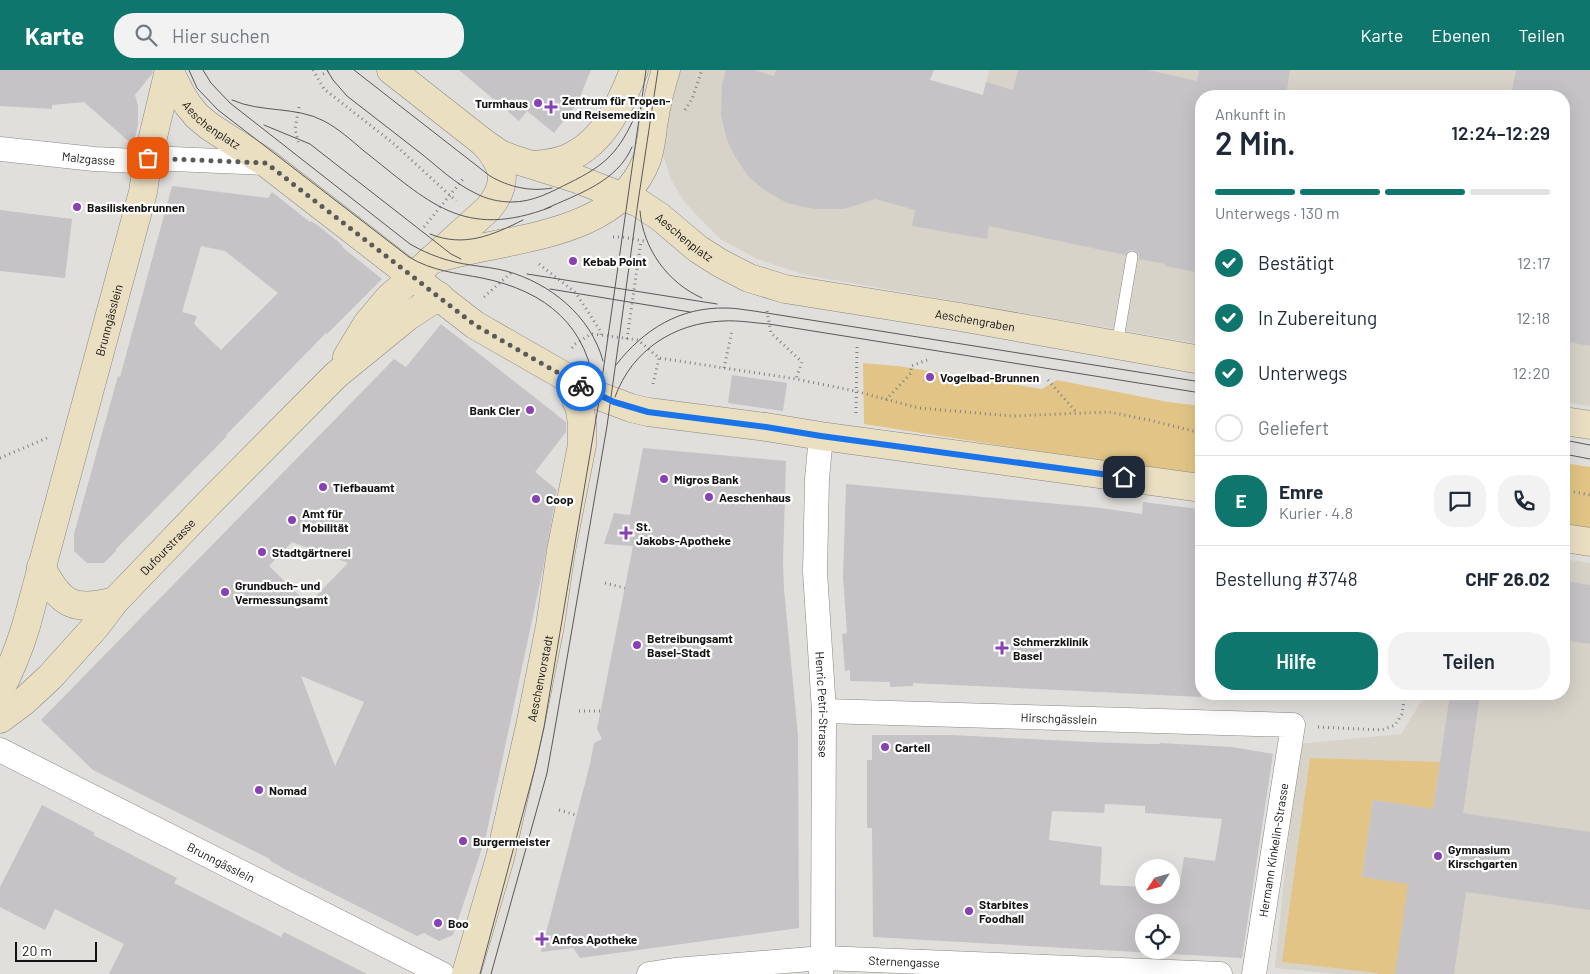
<!DOCTYPE html>
<html lang="de">
<meta charset="utf-8">
<style>
:root{--surface:#fff;--page:#f2f2f3;--text:#1f2937;--muted:#747a83;--line:#e0e1e3;--accent:#0f766e}
body{margin:0;font-family:Barlow,sans-serif;background:var(--page);color:var(--text);height:100vh;display:flex;flex-direction:column;font-size:19px;white-space:nowrap}
*{box-sizing:border-box;margin:0}
p{font-size:16px;color:var(--muted)}
.icon{flex:none;width:28px;height:28px;fill:none;stroke:currentColor;stroke-width:2;stroke-linecap:round;stroke-linejoin:round}
.map{position:relative;flex:1;overflow:hidden}
.side{position:absolute;left:1195px;top:20px;width:375px;height:610px;display:flex;flex-direction:column;background:var(--surface);border-radius:20px;box-shadow:0 5px 20px #0002}
.side>*{flex:none}
.needle{width:32px;rotate:234deg}
.controls{position:absolute;left:1135px;top:789px;display:grid;gap:10px}
.controls a{display:grid;place-items:center;width:45px;height:45px;border-radius:50%;background:var(--surface);box-shadow:0 5px 20px #0002;font-size:25px}
.scale{position:absolute;left:15px;bottom:12px;width:82px;box-sizing:border-box;padding-left:5px;border:2px solid #131312;border-top:0;font-size:14px;line-height:18px;white-space:nowrap;color:#131312;-webkit-text-stroke:4px #fff;paint-order:stroke}
.pin{position:absolute;display:grid;place-items:center;width:42px;height:42px;color:#fff;margin:-21px;border-radius:10px;box-shadow:0 2px 8px #0006}
.courier{position:absolute;display:grid;place-items:center;width:50px;height:50px;margin:-25px;border:4px solid #1a73e8;border-radius:50%;background:#fff;color:#222;box-shadow:0 1px 6px #0007}
.head em{font-style:normal;font-weight:600}
.head div{display:flex;flex-direction:column-reverse}
.head{display:flex;align-items:center;justify-content:space-between;height:85px;padding:0 20px}
h1{font-size:32px;font-weight:600;line-height:38px}
.bar{display:grid;grid-template-columns:repeat(4,1fr);gap:8px 5px;align-content:center;height:60px;padding:0 20px}
.bar i{height:6px;border-radius:4px;background:var(--line)}
.bar .active{background:var(--accent)}
.bar p{grid-column:span 4}
.line{display:flex;align-items:center;gap:12px;padding:0 20px;border-top:1px solid var(--line)}
.line div{flex:1}
.round{display:grid;place-items:center;flex:none;width:52px;height:52px;border-radius:20px;background:var(--page)}
ol{padding:0 20px;list-style:none}
li{display:flex;align-items:center;gap:15px;height:55px}
li p{margin-inline-start:auto}
li .icon{padding:5px;border-radius:50%;background:var(--accent);color:#fff;stroke-width:4}
li:last-child{color:var(--muted)}
li i{width:28px;height:28px;border:2px solid var(--line);border-radius:50%}
.action{display:flex;gap:10px;margin-top:auto;padding:10px 20px}
.action a{flex:1;height:58px;border-radius:20px;background:var(--accent);color:#fff;font-size:20px;font-weight:600;line-height:58px;text-align:center}
.action a+a{background:var(--page);color:var(--text)}
header{display:flex;align-items:center;gap:30px;box-sizing:border-box;height:70px;padding:0 25px;background:var(--accent);color:#fff}
header strong{font-size:24px}
nav{display:flex;gap:28px;margin-inline-start:auto;font-size:18px}
.search{width:350px;height:45px;background:var(--page);display:flex;align-items:center;gap:12px;box-sizing:border-box;padding:0 18px;border-radius:20px;color:var(--muted);font-size:19px}
.map>svg:first-child{display:block}
.built{fill:#d8d3c9}
.green{fill:#e2c586}
.building{fill:#c5c3c6;fill-rule:evenodd}
.lines{fill:none;stroke-linecap:round;stroke-linejoin:round}
.lane-casing{stroke:#888784;stroke-width:12}
.street-casing{stroke:#888784;stroke-width:25}
.secondary-casing{stroke:#888784;stroke-width:29}
.path{stroke:#82817f;stroke-width:3;stroke-dasharray:1 4;stroke-linecap:butt}
.lane{stroke:#fff;stroke-width:11}
.street{stroke:#fff;stroke-width:24}
.secondary{stroke:#ebdfc2;stroke-width:28}
.tram{stroke:#5a5957;stroke-width:1}
.done{stroke:#5b5a59;stroke-width:5;stroke-dasharray:0 9}
.route{stroke:#1a73e8;stroke-width:6}
.poi-dot{fill:#8841b4;stroke:#fff;stroke-width:2}
.labels{text-anchor:middle;dominant-baseline:central;stroke-width:4.5;stroke-linejoin:round;paint-order:stroke}
.poi-label{font-size:12px;font-weight:bold;fill:#131312;stroke:#fff;text-anchor:start}
.street-label{font-size:12px;fill:#131312;stroke:#fff}
</style>
<header>
<strong>Karte</strong>
<div class="search"><svg class="icon" aria-label="search" viewBox="0 0 24 24"><circle cx="10" cy="10" r="6"/><path d="M15 15l6 6"/></svg>Hier suchen</div>
<nav><a>Karte</a><a>Ebenen</a><a>Teilen</a></nav>
</header>
<div class="map">
<svg width="1590" height="904" viewBox="0 0 1590 904">
<rect width="100%" height="100%" fill="#e1dfdc"/>
<g class="built">
<polygon points="677,0 894,0 983,25 989,0 1590,0 1590,336 1564,332 1564,26 1201,26 1201,274 805,205 757,189 720,169 686,134 671,110 663,85 667,36"/>
<polygon points="1564,489 1590,493 1590,904 1339,904 1275,898 1298,674 1401,664 1426,624 1564,624"/>
</g>
<g class="green">
<polygon points="863,293 898,296 1042,319 1057,310 1168,332 1201,336 1201,404 1017,378 864,354"/>
<polygon points="1564,393 1590,397 1590,463 1564,459"/>
<polygon points="1310,688 1440,692 1433,739 1373,730 1362,806 1429,817 1395,904 1377,904 1377,903 1282,892"/>
</g>
<g class="building">
<polygon points="0,0 153,0 152,4 135,25 138,36 138,55 133,75 84,32 52,35 52,39 0,36"/>
<polygon points="459,0 591,0 577,34 554,63 527,41 519,51"/>
<polygon points="726,0 754,0 774,6 776,0 934,0 930,10 983,25 986,12 1013,20 1018,0 1148,0 1197,11 1199,0 1290,0 1286,26 1201,26 1201,203 1165,196 1165,194 1139,189 1139,184 1134,180 1129,180 1125,185 989,156 987,169 912,156 915,140 875,129 844,139 814,139 787,133 764,120 748,106 734,85 727,70 721,46 722,15"/>
<polygon points="1516,0 1590,0 1590,276 1564,271 1564,26 1511,26"/>
<path d="M172,116L268,128L272,122L310,152L311,151L320,157L336,170L343,176L342,177L382,209L327,264L326,263L226,365L227,366L116,479V481L104,493H87L74,481V464L118,306L120,307ZM201,176L225,181L278,223L221,280L194,254L197,246L182,242Z"/>
<polygon points="0,140 72,149 65,208 0,201"/>
<path d="M441,254L566,352V362L535,402L557,420L543,499L486,766L453,865L439,871L424,863L417,866L288,801L269,790L270,789L93,700L41,650L394,289L406,297ZM292,472L348,493L308,534L269,496ZM301,606L364,632L335,696Z"/>
<polygon points="732,305 787,313 783,341 728,333"/>
<polygon points="643,378 786,391 783,492 784,519 798,665 799,858 580,888 573,878 541,882 590,694 594,673 602,669 597,659 633,476 604,474 614,443 630,445"/>
<polygon points="846,414 1101,438 1142,444 1143,432 1199,439 1197,451 1201,452 1201,627 913,613 913,616 890,617 890,612 850,611 850,600 845,601 842,564 847,563 843,507"/>
<polygon points="1564,511 1590,515 1590,574 1564,570"/>
<polygon points="1450,624 1480,624 1463,743 1590,762 1590,840 1466,822 1454,904 1395,904 1408,814 1362,807 1373,730 1433,739"/>
<path d="M872,665H952L1088,672L1148,674H1159L1160,673L1232,677L1273,684L1242,888L873,867L872,758H867V690H872ZM1105,734L1145,736V743L1222,749L1215,791L1184,787L1179,819H1171V825H1144V817L1100,815L1102,777L1049,770L1052,741L1104,743ZM1144,852H1171V880H1144Z"/>
<polygon points="42,735 95,763 93,765 177,808 174,813 281,867 284,862 367,904 109,904 124,874 55,839 45,860 0,837 0,817"/>
</g>
<g class="lines">
<defs>
<polyline id="lane" points="1117,275 1132,187"/>
<g id="street">
<path id="s1" d="M0,79L94,89L136,91L148,88L266,93"/>
<path id="s2" d="M821,366L817,409L815,502L824,641L823,888L821,902"/>
<path id="s3" d="M824,641L1293,655L1254,904"/>
<path id="s4" d="M0,680L442,904"/>
<path id="s5" d="M649,904L675,900L823,888L1220,904"/>
</g>
<g id="secondary">
<path id="s6" d="M169,0L181,24L188,35L197,46L209,56L266,93L475,255L599,326L631,338L648,342L766,357L821,366L1201,418"/>
<path id="s7" d="M391,0L484,73L500,84L513,89L577,109L639,133L660,147L698,179L720,193L749,208L785,219L960,247L1201,290"/>
<path d="M534,95C545,94 557,93 568,88C604,72 621,34 634,0"/>
<path d="M431,190C499,167 617,171 647,89C650,79 652,67 653,56C656,37 660,18 666,0"/>
<path d="M347,287L367,254L388,229L488,139C509,114 505,96 484,73"/>
<polyline points="1564,351 1590,355"/>
<polyline points="1564,468 1590,472"/>
<path d="M41,497C61,535 73,542 115,531"/>
<path id="s8" d="M0,620C11,599 19,579 26,556L143,122L148,88L169,0"/>
<path id="s9" d="M0,649L23,632L50,607L96,556L115,531L210,432L336,305L407,247L439,226"/>
<path id="s10" d="M466,904L500,788L530,656L550,556L561,481L582,375V354L580,340L568,309"/>
</g>
</defs>
<use href="#lane" class="lane-casing"/>
<use href="#street" class="street-casing"/>
<use href="#secondary" class="secondary-casing"/>
<g class="path">
<polyline points="313,0 324,19 393,73 456,131"/>
<polyline points="323,4 332,0"/>
<polyline points="299,37 295,59 299,75"/>
<polyline points="685,40 692,29 702,0"/>
<polyline points="424,157 463,109"/>
<polyline points="613,167 622,167 644,171"/>
<polyline points="539,194 576,223 601,262 601,265"/>
<polyline points="484,227 513,201"/>
<polyline points="767,241 771,263 802,292 796,309"/>
<polyline points="627,269 641,171"/>
<polyline points="572,278 575,274 591,264 601,265 638,270 659,288 796,309 855,321 919,338 1012,346 1109,342 1149,350 1201,363"/>
<polyline points="724,298 732,261"/>
<polyline points="1048,310 1077,343"/>
<polyline points="653,314 659,288"/>
<polyline points="886,330 911,303 911,296 930,289"/>
<polyline points="856,343 857,277"/>
<polyline points="0,388 47,368"/>
<polyline points="1564,420 1590,425"/>
<polyline points="605,513 625,518"/>
<polyline points="579,641 604,641"/>
<polyline points="1318,657 1382,660 1395,655 1402,644 1405,624"/>
<polyline points="559,740 576,745"/>
</g>
<use href="#lane" class="lane"/>
<use href="#street" class="street"/>
<use href="#secondary" class="secondary"/>
<g class="tram">
<path d="M189,0L197,18L218,40L409,187C432,201 456,203 482,208C546,221 589,256 595,323"/>
<path d="M203,0L211,13L230,33L410,174C429,185 449,192 471,195C483,197 495,198 506,201C550,213 591,246 603,291"/>
<path d="M327,0L333,10L347,26C372,46 398,65 423,85C439,98 456,114 475,123C486,129 499,132 512,132C533,132 551,122 569,113C606,95 619,82 636,44"/>
<path d="M354,0L490,106C509,117 530,122 552,118"/>
<path d="M232,30C261,43 296,36 324,51C339,59 351,70 364,81C429,132 463,171 551,137"/>
<polyline points="264,55 310,74 451,184 461,189"/>
<path d="M545,139C578,124 617,112 632,77"/>
<path d="M640,141C643,179 668,213 702,228"/>
<path d="M430,164C464,178 493,165 523,150"/>
<polyline points="527,204 717,234"/>
<polyline points="550,219 690,242"/>
<path d="M616,295C644,259 680,237 726,238C736,238 745,240 754,241L1201,312"/>
<path d="M615,327C632,280 674,253 723,251C738,250 754,253 769,254L1201,323"/>
<polyline points="1564,370 1590,375"/>
<polyline points="1564,384 1590,389"/>
<polyline points="480,904 535,698 544,657 598,337 646,0"/>
<polyline points="491,904 547,703 555,658 607,356 638,132 658,0"/>
</g>
</g>
<g class="lines">
<polyline class="done" points="148,88 266,93 475,255 581,316"/>
<polyline class="route" points="581,316 614,332 648,342 766,357 821,366 1124,407"/>
</g>
<g class="poi-dot">
<circle cx="538" cy="33" r="5"/>
<path d="M548.5 29.5h5v5h5v5h-5v5h-5v-5h-5v-5h5z"/>
<circle cx="77" cy="137" r="5"/>
<circle cx="573" cy="191" r="5"/>
<circle cx="930" cy="307" r="5"/>
<circle cx="530" cy="340" r="5"/>
<circle cx="664" cy="409" r="5"/>
<circle cx="323" cy="417" r="5"/>
<circle cx="709" cy="427" r="5"/>
<circle cx="536" cy="429" r="5"/>
<circle cx="292" cy="450" r="5"/>
<path d="M623.5 455.5h5v5h5v5h-5v5h-5v-5h-5v-5h5z"/>
<circle cx="262" cy="482" r="5"/>
<circle cx="225" cy="522" r="5"/>
<circle cx="637" cy="575" r="5"/>
<path d="M999.5 570.5h5v5h5v5h-5v5h-5v-5h-5v-5h5z"/>
<circle cx="885" cy="677" r="5"/>
<circle cx="259" cy="720" r="5"/>
<circle cx="463" cy="771" r="5"/>
<circle cx="1438" cy="786" r="5"/>
<circle cx="969" cy="841" r="5"/>
<circle cx="438" cy="853" r="5"/>
<path d="M539.5 861.5h5v5h5v5h-5v5h-5v-5h-5v-5h5z"/>
</g>
<g class="labels">
<g class="poi-label">
<text x="562" y="30">Zentrum für Tropen-<tspan x="562" dy="14">und Reisemedizin</tspan></text>
<text x="528" y="33" text-anchor="end">Turmhaus</text>
<text x="87" y="137">Basiliskenbrunnen</text>
<text x="583" y="191">Kebab Point</text>
<text x="940" y="307">Vogelbad-Brunnen</text>
<text x="520" y="340" text-anchor="end">Bank Cler</text>
<text x="674" y="409">Migros Bank</text>
<text x="333" y="417">Tiefbauamt</text>
<text x="719" y="427">Aeschenhaus</text>
<text x="546" y="429">Coop</text>
<text x="302" y="443">Amt für<tspan x="302" dy="14">Mobilität</tspan></text>
<text x="636" y="456">St.<tspan x="636" dy="14">Jakobs-Apotheke</tspan></text>
<text x="272" y="482">Stadtgärtnerei</text>
<text x="235" y="515">Grundbuch- und<tspan x="235" dy="14">Vermessungsamt</tspan></text>
<text x="647" y="568">Betreibungsamt<tspan x="647" dy="14">Basel-Stadt</tspan></text>
<text x="1013" y="571">Schmerzklinik<tspan x="1013" dy="14">Basel</tspan></text>
<text x="895" y="677">Cartell</text>
<text x="269" y="720">Nomad</text>
<text x="473" y="771">Burgermeister</text>
<text x="1448" y="779">Gymnasium<tspan x="1448" dy="14">Kirschgarten</tspan></text>
<text x="979" y="834">Starbites<tspan x="979" dy="14">Foodhall</tspan></text>
<text x="448" y="853">Boo</text>
<text x="552" y="869">Anfos Apotheke</text>
</g>
<g class="street-label">
<text stroke="none"><textPath href="#s6" startOffset="71">Aeschenplatz</textPath></text>
<text stroke="none"><textPath href="#s1" startOffset="89">Malzgasse</textPath></text>
<text stroke="none"><textPath href="#s7" startOffset="342">Aeschenplatz</textPath></text>
<text stroke="none"><textPath href="#s8" startOffset="386">Brunngässlein</textPath></text>
<text stroke="none"><textPath href="#s7" startOffset="649">Aeschengraben</textPath></text>
<text stroke="none"><textPath href="#s9" startOffset="241">Dufourstrasse</textPath></text>
<text stroke="none"><textPath href="#s10" startOffset="305">Aeschenvorstadt</textPath></text>
<text stroke="none"><textPath href="#s2" startOffset="269">Henric Petri-Strasse</textPath></text>
<text stroke="none"><textPath href="#s3" startOffset="235">Hirschgässlein</textPath></text>
<text transform="translate(1273 780) rotate(-81)">Hermann Kinkelin-Strasse</text>
<text stroke="none"><textPath href="#s4" startOffset="248">Brunngässlein</textPath></text>
<text stroke="none"><textPath href="#s5" startOffset="256">Sternengasse</textPath></text>
</g>
</g>
</svg>
<div class="controls">
<a><svg class="needle" viewBox="-14 -14 28 28"><path d="M0-13l5 13h-10z" fill="#e53935"/><path d="M0 13l5-13h-10z" fill="#747a83"/></svg></a>
<a><svg class="icon" aria-label="locate" viewBox="0 0 24 24"><circle cx="12" cy="12" r="6"/><path d="M12 2v4M12 18v4M2 12h4M18 12h4"/></svg></a>
</div>
<div class="scale">20 m</div>
<div class="pin" style="left:148px;top:88px;background:#ea580c"><svg class="icon" aria-label="bag" viewBox="0 0 24 24"><path d="M5 8h14l-1 12H6zM9 8a3 3 0 0 1 6 0"/></svg></div>
<div class="pin" style="left:1124px;top:407px;background:#1f2937"><svg class="icon" aria-label="home" viewBox="0 0 24 24"><path d="M3 11l9-7 9 7M6 9v11h12V9"/></svg></div>
<div class="courier" style="left:581px;top:316px"><svg class="icon" aria-label="bike" viewBox="0 0 24 24"><circle cx="6" cy="16" r="4"/><circle cx="18" cy="16" r="4"/><path d="M6 16l4-8h5l3 8M10 8l3 8H6M13 5h3"/></svg></div>
<section class="side">
<div class="head"><div><h1>2 Min.</h1><p>Ankunft in</p></div><em>12:24–12:29</em></div>
<div class="bar"><i class="active"></i><i class="active"></i><i class="active"></i><i></i><p>Unterwegs · 130 m</p></div>
<ol>
<li><svg class="icon" aria-label="check" viewBox="0 0 24 24"><path d="M5 12l5 5 9-10"/></svg>Bestätigt<p>12:17</p></li>
<li><svg class="icon" aria-label="check" viewBox="0 0 24 24"><path d="M5 12l5 5 9-10"/></svg>In Zubereitung<p>12:18</p></li>
<li><svg class="icon" aria-label="check" viewBox="0 0 24 24"><path d="M5 12l5 5 9-10"/></svg>Unterwegs<p>12:20</p></li>
<li><i></i>Geliefert</li>
</ol>
<div class="line" style="height:90px"><b class="round" style="background:var(--accent);color:#fff">E</b><div><b>Emre</b><p>Kurier · 4.8</p></div><a class="round"><svg class="icon" aria-label="chat" viewBox="0 0 24 24"><path d="M4 5h16v11H9l-5 4z"/></svg></a><a class="round"><svg class="icon" aria-label="phone" viewBox="0 0 24 24"><path d="M5 4h4l2 5-3 2q2 4 5 5l2-3 5 2v4C11 20 4 13 5 4z"/></svg></a></div>
<div class="line" style="height:65px"><div>Bestellung #3748</div><b>CHF 26.02</b></div>
<div class="action"><a>Hilfe</a><a>Teilen</a></div>
</section>
</div>
